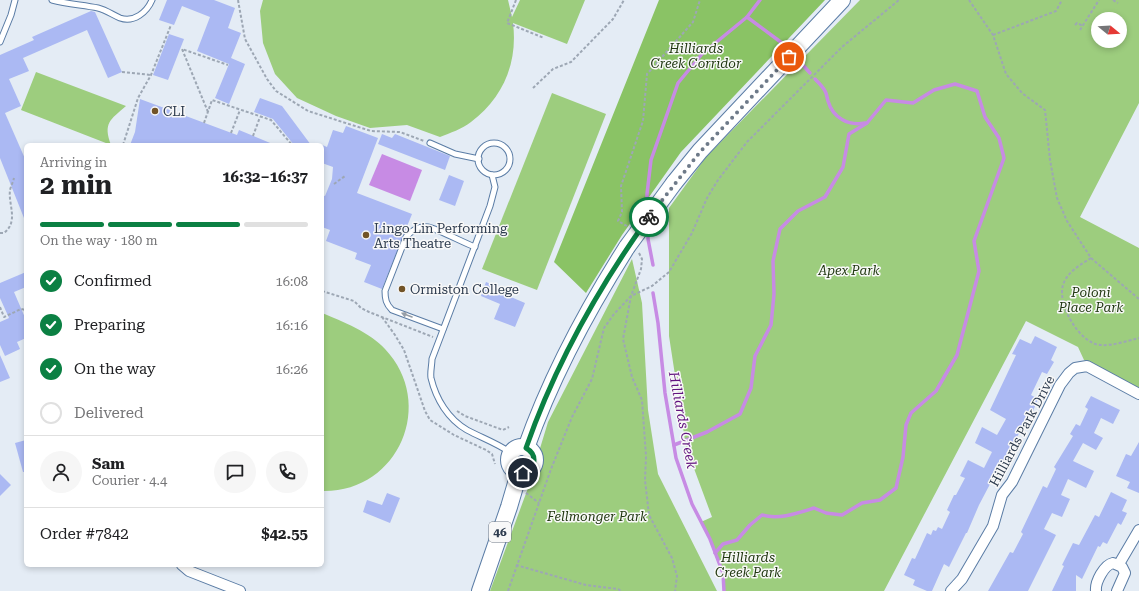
<!DOCTYPE html>
<meta charset="utf-8">
<style>
:root{--surface:#fff;--page:#f6f6f6;--text:#202124;--muted:#757577;--line:#e0e0e0;--accent:#0b8043}
body{margin:0;font-family:"Roboto Serif",serif;background:var(--page);color:var(--text);height:100vh;display:flex;flex-direction:column;font-size:15px;white-space:nowrap}
*{box-sizing:border-box;margin:0}
p{font-size:13px;color:var(--muted)}
.icon{flex:none;width:22px;height:22px;fill:none;stroke:currentColor;stroke-width:2;stroke-linecap:round;stroke-linejoin:round}
.map{position:relative;flex:1;overflow:hidden}
.sheet{position:absolute;left:24px;top:143px;width:300px;height:424px;display:flex;flex-direction:column;background:var(--surface);border-radius:6px;box-shadow:0 2px 6px #0003}
.sheet>*{flex:none}
.needle{width:26px;rotate:108deg}
.tools{position:absolute;left:1091px;top:12px;display:grid;gap:8px}
.tools a{display:grid;place-items:center;width:36px;height:36px;border-radius:50%;background:var(--surface);box-shadow:0 2px 6px #0003;font-size:20px}
.pin{position:absolute;display:grid;place-items:center;width:34px;height:34px;color:#fff;margin:-17px;border:2px solid #fff;border-radius:50%;box-shadow:0 1px 4px #0007}
.courier{position:absolute;display:grid;place-items:center;width:40px;height:40px;margin:-20px;border:3px solid #0b8043;border-radius:50%;background:#fff;color:#222;box-shadow:0 1px 5px #0007}
.overview em{font-style:normal;font-weight:700}
.overview div{display:flex;flex-direction:column-reverse}
.overview{display:flex;align-items:center;justify-content:space-between;height:68px;padding:0 16px}
h1{font-size:26px;font-weight:700;line-height:30px}
.bar{display:grid;grid-template-columns:repeat(4,1fr);gap:6px 4px;align-content:center;height:48px;padding:0 16px}
.bar i{height:5px;border-radius:3px;background:var(--line)}
.bar .selected{background:var(--accent)}
.bar p{grid-column:span 4}
.line{display:flex;align-items:center;gap:10px;padding:0 16px;border-top:1px solid var(--line)}
.line div{flex:1}
.round{display:grid;place-items:center;flex:none;width:42px;height:42px;border-radius:21px;background:var(--page)}
ol{padding:0 16px;list-style:none}
li{display:flex;align-items:center;gap:12px;height:44px}
li p{margin-inline-start:auto}
li .icon{padding:4px;border-radius:50%;background:var(--accent);color:#fff;stroke-width:4}
li:last-child{color:var(--muted)}
li i{width:22px;height:22px;border:2px solid var(--line);border-radius:50%}
.map>svg:first-child{display:block}
.green{fill:#9dcd7e;fill-rule:evenodd}
.forest{fill:#8ac365}
.water{fill:#c78be4}
.lines{fill:none;stroke-linecap:round;stroke-linejoin:round}
.stream{stroke:#c78be4;stroke-width:3.5}
.building{fill:#abb9f3}
.lane-casing{stroke:#5a7ca5;stroke-width:7}
.street-casing{stroke:#5a7ca5;stroke-width:12}
.primary-casing{stroke:#5a7ca5;stroke-width:18}
.path{stroke:#9da7b4;stroke-width:2;stroke-dasharray:3 2;stroke-linecap:butt}
.lane{stroke:#fff;stroke-width:5}
.street{stroke:#fff;stroke-width:10}
.primary{stroke:#fff;stroke-width:16}
.primary-bridge-casing{stroke:#5a7ca5;stroke-width:18;stroke-linecap:butt}
.primary-bridge{stroke:#fff;stroke-width:16}
.oneway{fill:#969ea7}
.done{stroke:#6e7a89;stroke-width:4;stroke-dasharray:0 7.2}
.route{stroke:#0b8043;stroke-width:5}
.poi-dot{fill:#715327;stroke:#f8f8f8;stroke-width:1.5}
.labels{text-anchor:middle;dominant-baseline:central;stroke-width:3;stroke-linejoin:round;paint-order:stroke}
.shield{fill:#f8f8f8;stroke:#6b7482;stroke-width:1}
.shield-label{font-size:12px;font-weight:bold;fill:#2e3c4f}
.park-label{font-size:13px;font-style:italic;fill:#223912;stroke:#f8f8f8}
.poi-label{font-size:13px;fill:#2e3c4f;stroke:#f8f8f8;text-anchor:start}
.street-label{font-size:13px;fill:#2e3c4f;stroke:#f8f8f8}
.water-label{font-size:14px;font-style:italic;fill:#62147f;stroke:#f8f8f8}
</style>
<div class="map">
<svg width="1139" height="591" viewBox="0 0 1139 591">
<rect width="100%" height="100%" fill="#e4ecf5"/>
<g class="green">
<path d="M263,0H508L512,17L520,0H585L567,44L513,23C518,63 503,98 471,122C462,129 450,133 440,137L407,125L370,128L336,116L297,98L275,74L263,43L260,11Z"/>
<path d="M860,0H1139V103L1080,217L1139,248V388L1084,360L1078,347L1026,321L884,591H724L723,573L710,539L701,522L712,517L686,447L669,336V208L706,157ZM1098,19H1120V41H1098Z"/>
<path d="M36,72L126,106C110,120 103,123 111,145L21,110Z"/>
<polygon points="552,93 606,114 537,290 482,269"/>
<polygon points="632,259 642,303 648,410 658,474 717,591 490,591 528,488 548,422"/>
<path d="M322,313C342,321 371,333 385,349C437,404 398,493 322,491Z"/>
</g>
<polygon class="forest" points="659,0 825,0 681,152 622,235 586,293 554,262"/>
<polygon class="water" points="382,154 422,170 410,201 369,185"/>
<g class="lines">
<g class="stream">
<polyline points="747,17 782,43"/>
<polyline points="801,63 810,73"/>
<path d="M815,79C818,82 823,87 825,91C827,94 827,98 828,101C833,118 848,126 865,123"/>
<polyline points="647,210 647,194 651,160 678,83 702,54 747,17 760,0"/>
<polyline points="648,228 648,239 653,265"/>
<polyline points="653,293 658,323 665,393 676,458 692,504 710,539 723,573 724,591"/>
<path d="M674,445L707,432L740,414L751,388L755,356L771,325L774,294L773,261L780,229L798,211L825,197L843,167L849,134L867,123L886,100L913,103L934,90L955,84L977,91L985,117L999,138L1004,158L974,241L979,271L957,355L936,391L911,413L906,425L903,457L896,488L880,500L862,503L842,515L826,513L814,508C798,513 779,520 762,515L750,525L737,540L723,544L715,553"/>
</g>
</g>
<g class="building">
<polygon points="167,0 214,0 235,8 228,28 241,33 231,58 245,64 229,104 215,98 229,64 197,51 210,17 182,6 174,25 159,20"/>
<polygon points="91,11 95,12 122,72 108,78 87,30 23,58 29,71 9,79 21,106 5,113 26,161 26,223 0,158 0,55 34,40 32,37"/>
<polygon points="169,34 184,39 168,80 153,75"/>
<polygon points="260,98 282,106 311,145 294,145 273,119 254,112"/>
<polygon points="140,99 237,135 239,130 275,145 130,145 135,132"/>
<polygon points="346,126 378,138 357,193 412,214 382,289 364,282 371,265 355,259 357,253 326,241 330,230 322,227 322,195 325,196 332,179 333,167 322,163 322,145 327,147 333,130 343,133"/>
<polygon points="382,134 392,138 395,134 450,156 445,170 378,144"/>
<polygon points="449,175 464,181 455,206 439,200"/>
<polygon points="26,272 26,287 14,292 26,320 26,338 17,342 20,349 5,356 0,345 0,322 9,318 0,298 0,283"/>
<polygon points="486,282 501,288 499,292 525,303 515,327 494,319 500,304 481,296"/>
<polygon points="1035,336 1057,347 1051,360 1054,362 1047,374 1042,372 1031,395 1038,399 1033,411 1031,410 1014,443 1003,469 999,467 979,505 967,533 966,533 949,567 944,564 932,591 927,591 913,585 915,580 904,575 912,558 915,559 927,533 931,535 933,530 936,531 938,527 942,529 950,512 947,510 954,495 956,495 965,478 960,476 968,460 984,468 992,452 975,443 982,427 997,435 1006,419 990,410 1016,355 1012,354 1020,339 1031,344"/>
<polygon points="0,355 10,378 0,382"/>
<polygon points="1091,396 1120,410 1113,424 1101,418 1094,433 1103,438 1096,450 1083,443 1073,461 1094,471 1086,488 1068,479 1061,495 1070,499 1062,517 1052,513 1044,529 1056,535 1028,591 988,591 1010,552 1013,553 1023,534 1021,532 1043,486 1047,488 1056,469 1054,467 1073,436 1070,434 1076,424 1080,426 1088,409 1085,407"/>
<polygon points="26,440 26,472 23,472 15,443"/>
<polygon points="1139,442 1139,493 1127,488 1130,482 1116,476 1126,454 1131,456"/>
<polygon points="0,474 11,485 0,496"/>
<polygon points="1111,492 1127,500 1122,511 1127,513 1121,525 1118,523 1107,544 1103,542 1100,547 1098,546 1082,579 1076,575 1076,591 1052,591 1064,566 1062,565 1073,543 1079,545 1095,515 1099,517"/>
<polygon points="387,493 400,498 390,523 363,512 367,500 382,505"/>
</g>
<g class="lines">
<defs>
<g id="lane">
<path d="M52,0C67,4 83,5 98,8C106,10 113,15 120,18C134,23 147,12 152,0"/>
<polyline points="0,42 11,15 15,0"/>
<polyline points="430,143 455,154 479,159"/>
<circle cx="494" cy="159" r="16"/>
<path d="M492,175L495,187L490,206L432,359C432,365 430,372 431,378C436,399 448,419 467,430C482,438 497,443 511,453"/>
<path d="M443,329L392,310C386,304 385,299 385,291L406,237C412,230 419,226 428,227C438,229 464,243 475,247"/>
</g>
<g id="street">
<polyline points="1119,564 1139,530"/>
<polyline points="182,565 189,571 240,591"/>
<polyline points="951,591 962,579 993,526 1002,495 1012,482 1060,385 1069,373 1075,368 1087,366 1139,394"/>
<path d="M1096,591C1095,582 1104,565 1113,563L1122,567L1125,573L1117,591"/>
</g>
<g id="primary">
<polyline points="674,183 700,151 842,0"/>
<circle cx="522" cy="460" r="13"/>
<path d="M526,448C551,377 587,310 627,247"/>
<polyline points="480,591 509,507 519,473"/>
</g>
</defs>
<use href="#lane" class="lane-casing"/>
<use href="#street" class="street-casing"/>
<use href="#primary" class="primary-casing"/>
<g class="path">
<polyline points="238,0 245,39 267,79 276,91 308,111 371,131 400,132 424,141"/>
<polyline points="516,0 507,23 544,38"/>
<polyline points="969,0 993,35 1006,74 1022,93 1045,110 1050,160 1057,198 1067,221 1091,258 1139,299"/>
<polyline points="1113,0 1118,3"/>
<polyline points="1075,25 1077,23 1083,26"/>
<polyline points="1080,30 1099,0"/>
<polyline points="993,35 1056,11 1062,0"/>
<polyline points="122,72 151,75"/>
<polyline points="533,88 553,69 571,62 613,19 624,0"/>
<polyline points="208,112 182,49 228,65"/>
<polyline points="204,123 212,100 271,120 292,145"/>
<polyline points="231,133 240,110"/>
<polyline points="253,136 260,117"/>
<polyline points="123,145 138,98 151,75 171,25"/>
<polyline points="334,184 345,176"/>
<polyline points="627,226 618,221 622,212 621,186 643,121 647,74 693,22 700,0"/>
<path d="M0,233H4C19,221 8,205 10,190C11,186 13,182 14,178"/>
<polyline points="639,253 642,259 641,269 631,296 623,339 632,377 642,400 646,456 645,480 649,515 672,558 677,576 675,591"/>
<path d="M1091,258C1080,265 1067,272 1063,285C1057,304 1079,343 1100,345C1112,346 1127,341 1139,338"/>
<polyline points="322,291 354,301 361,308 369,312 433,337"/>
<polyline points="0,307 4,317 21,309 26,310"/>
<polyline points="382,317 395,335 404,350 425,411 430,420 454,435 486,450 492,454 495,464"/>
<polyline points="457,411 465,416 503,430 509,427"/>
<polyline points="526,493 539,503"/>
<polyline points="516,565 586,585 618,589 621,591"/>
<polyline points="508,591 551,469 572,417 592,379 604,328 614,314 631,296 652,286 669,272 692,233 707,198 718,180 747,142 842,47 899,0"/>
</g>
<use href="#lane" class="lane"/>
<use href="#street" class="street"/>
<use href="#primary" class="primary"/>
<defs>
<polyline id="primary-bridge" points="627,247 674,183"/>
</defs>
<use href="#primary-bridge" class="primary-bridge-casing"/>
<use href="#primary-bridge" class="primary-bridge"/>
</g>
<defs><path id="oneway-solid" d="M-6-.8H1V-3.2L6.5 0L1 3.2V.8H-6Z"/></defs>
<use class="oneway" href="#oneway-solid" transform="translate(407 315) rotate(-159)"/>
<g class="lines">
<polyline class="done" points="649,217 700,152 789,57"/>
<path class="route" d="M523,473C536,469 538,455 526,448C555,365 598,288 649,217"/>
</g>
<g class="poi-dot">
<circle cx="155" cy="111" r="4"/>
<circle cx="366" cy="235" r="4"/>
<circle cx="402" cy="289" r="4"/>
</g>
<g class="labels">
<rect class="shield" x="489" y="522" width="22" height="20" rx="3"/>
<g class="shield-label">
<text x="500" y="532">46</text>
</g>
<g class="park-label">
<text x="696" y="48">Hilliards<tspan x="696" dy="15">Creek Corridor</tspan></text>
<text x="849" y="270">Apex Park</text>
<text x="1091" y="292">Poloni<tspan x="1091" dy="15">Place Park</tspan></text>
<text x="597" y="516">Fellmonger Park</text>
<text x="748" y="557">Hilliards<tspan x="748" dy="15">Creek Park</tspan></text>
</g>
<g class="poi-label">
<text x="163" y="111">CLI</text>
<text x="374" y="228">Lingo Lin Performing<tspan x="374" dy="15">Arts Theatre</tspan></text>
<text x="410" y="289">Ormiston College</text>
</g>
<g class="street-label">
<text transform="translate(1022 431) rotate(-62)">Hilliards Park Drive</text>
</g>
<g class="water-label">
<text transform="translate(683 420) rotate(79)">Hilliards Creek</text>
</g>
</g>
</svg>
<div class="tools">
<a><svg class="needle" viewBox="-14 -14 28 28"><path d="M0-13l5 13h-10z" fill="#e53935"/><path d="M0 13l5-13h-10z" fill="#757577"/></svg></a>
</div>
<div class="pin" style="left:789px;top:57px;background:#ea580c"><svg class="icon" aria-label="bag" viewBox="0 0 24 24"><path d="M5 8h14l-1 12H6zM9 8a3 3 0 0 1 6 0"/></svg></div>
<div class="pin" style="left:523px;top:473px;background:#1f2937"><svg class="icon" aria-label="home" viewBox="0 0 24 24"><path d="M3 11l9-7 9 7M6 9v11h12V9"/></svg></div>
<div class="courier" style="left:649px;top:217px"><svg class="icon" aria-label="bike" viewBox="0 0 24 24"><circle cx="6" cy="16" r="4"/><circle cx="18" cy="16" r="4"/><path d="M6 16l4-8h5l3 8M10 8l3 8H6M13 5h3"/></svg></div>
<section class="sheet">
<div class="overview"><div><h1>2 min</h1><p>Arriving in</p></div><em>16:32–16:37</em></div>
<div class="bar"><i class="selected"></i><i class="selected"></i><i class="selected"></i><i></i><p>On the way · 180 m</p></div>
<ol>
<li><svg class="icon" aria-label="check" viewBox="0 0 24 24"><path d="M5 12l5 5 9-10"/></svg>Confirmed<p>16:08</p></li>
<li><svg class="icon" aria-label="check" viewBox="0 0 24 24"><path d="M5 12l5 5 9-10"/></svg>Preparing<p>16:16</p></li>
<li><svg class="icon" aria-label="check" viewBox="0 0 24 24"><path d="M5 12l5 5 9-10"/></svg>On the way<p>16:26</p></li>
<li><i></i>Delivered</li>
</ol>
<div class="line" style="height:72px"><a class="round"><svg class="icon" aria-label="person" viewBox="0 0 24 24"><circle cx="12" cy="8" r="4"/><path d="M4 21q1-7 8-7t8 7"/></svg></a><div><b>Sam</b><p>Courier · 4.4</p></div><a class="round"><svg class="icon" aria-label="chat" viewBox="0 0 24 24"><path d="M4 5h16v11H9l-5 4z"/></svg></a><a class="round"><svg class="icon" aria-label="phone" viewBox="0 0 24 24"><path d="M5 4h4l2 5-3 2q2 4 5 5l2-3 5 2v4C11 20 4 13 5 4z"/></svg></a></div>
<div class="line" style="height:52px"><div>Order #7842</div><b>$42.55</b></div>
</section>
</div>
